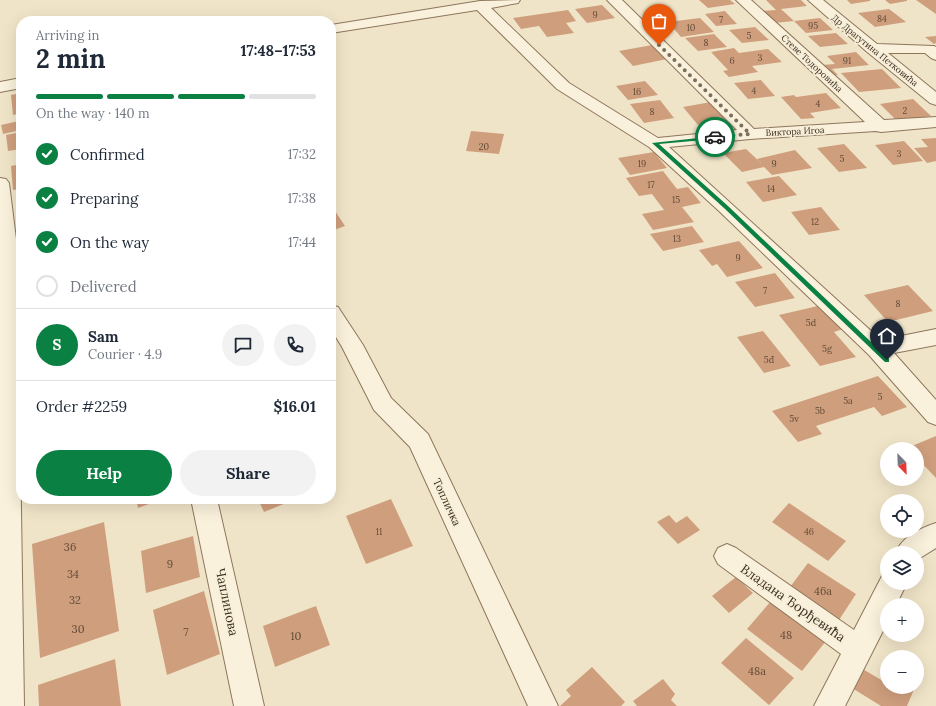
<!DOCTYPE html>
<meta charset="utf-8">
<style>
:root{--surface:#fff;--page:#f2f2f3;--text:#1f2937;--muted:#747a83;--line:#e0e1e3;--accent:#0b8043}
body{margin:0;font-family:Lora,serif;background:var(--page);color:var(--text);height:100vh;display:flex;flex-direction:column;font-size:15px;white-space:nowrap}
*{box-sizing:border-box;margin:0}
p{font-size:13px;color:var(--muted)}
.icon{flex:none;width:22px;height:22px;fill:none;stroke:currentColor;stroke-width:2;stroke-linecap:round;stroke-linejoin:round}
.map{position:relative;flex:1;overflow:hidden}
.drawer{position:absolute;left:16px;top:16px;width:320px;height:488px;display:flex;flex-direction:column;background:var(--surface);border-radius:16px;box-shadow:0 4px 16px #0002}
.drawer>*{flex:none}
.needle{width:26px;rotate:157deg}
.tools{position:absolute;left:880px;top:442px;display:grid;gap:8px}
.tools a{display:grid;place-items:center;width:44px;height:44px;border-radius:50%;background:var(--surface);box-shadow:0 4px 16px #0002;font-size:20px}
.pin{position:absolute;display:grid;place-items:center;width:34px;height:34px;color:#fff;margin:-41px -17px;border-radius:50% 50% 50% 0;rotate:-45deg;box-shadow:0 0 4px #0007}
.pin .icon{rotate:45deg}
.courier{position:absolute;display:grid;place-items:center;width:40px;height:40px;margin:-20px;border:3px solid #0b8043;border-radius:50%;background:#fff;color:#222;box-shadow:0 1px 5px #0007}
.summary em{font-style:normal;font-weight:700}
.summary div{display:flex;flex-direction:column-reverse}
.summary{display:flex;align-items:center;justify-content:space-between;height:68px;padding:0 20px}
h1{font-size:26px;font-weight:700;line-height:30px}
.bar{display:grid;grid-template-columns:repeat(4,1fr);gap:6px 4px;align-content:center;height:48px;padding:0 20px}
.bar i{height:5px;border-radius:3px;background:var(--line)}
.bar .selected{background:var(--accent)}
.bar p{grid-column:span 4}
.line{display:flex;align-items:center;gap:10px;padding:0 20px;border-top:1px solid var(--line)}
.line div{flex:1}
.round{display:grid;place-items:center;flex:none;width:42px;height:42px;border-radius:21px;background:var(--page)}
ol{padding:0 20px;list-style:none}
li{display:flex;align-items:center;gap:12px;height:44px}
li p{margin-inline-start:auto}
li .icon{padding:4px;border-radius:50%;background:var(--accent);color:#fff;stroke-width:4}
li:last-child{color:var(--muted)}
li i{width:22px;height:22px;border:2px solid var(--line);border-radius:50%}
.primary-button{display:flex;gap:8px;margin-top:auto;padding:8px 20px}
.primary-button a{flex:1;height:46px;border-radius:24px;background:var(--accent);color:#fff;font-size:16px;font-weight:700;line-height:46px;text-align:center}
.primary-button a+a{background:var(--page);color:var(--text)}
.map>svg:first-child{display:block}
.building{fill:#cf9f7d}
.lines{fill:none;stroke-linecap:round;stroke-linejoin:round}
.minor-casing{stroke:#8d765c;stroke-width:2}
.minor{fill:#faf1dc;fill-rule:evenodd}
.route{fill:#0b8043}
.done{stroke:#7c6e5b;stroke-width:4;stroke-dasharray:0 7.2}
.labels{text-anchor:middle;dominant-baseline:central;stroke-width:3.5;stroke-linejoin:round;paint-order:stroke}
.number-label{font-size:9px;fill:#624a37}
.far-street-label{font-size:9px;fill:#3d2e20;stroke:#f7eed8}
.street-label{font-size:11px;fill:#3d2e20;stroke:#f7eed8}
.near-number-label{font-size:11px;fill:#624a37}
.near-street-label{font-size:13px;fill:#3d2e20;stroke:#f7eed8}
</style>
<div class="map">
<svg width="936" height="706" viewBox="0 0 936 706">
<rect width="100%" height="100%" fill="#f0e4c8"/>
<g class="building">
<polygon points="699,0 730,0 735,4 708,8"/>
<polygon points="766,0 801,0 807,6 781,9 794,21 774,23 762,11 776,10"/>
<polygon points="847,0 870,0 870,1 851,4"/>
<polygon points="885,0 907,0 907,1 890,4"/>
<polygon points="916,0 936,0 936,14"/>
<polygon points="602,5 615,18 587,23 575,9"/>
<polygon points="889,9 906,22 875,27 858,13"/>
<polygon points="568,10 576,21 566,23 574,33 547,37 539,26 521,29 513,18"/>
<polygon points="725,11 737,24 716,26 705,14"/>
<polygon points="700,18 714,32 681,37 668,22"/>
<polygon points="820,18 833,30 806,33 794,21"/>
<polygon points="755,27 769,40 742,43 729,30"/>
<polygon points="836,33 848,44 820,47 808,36"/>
<polygon points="714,34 727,47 698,51 685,38"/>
<polygon points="936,36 936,43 934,44 925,37"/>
<polygon points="652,45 667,59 633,66 619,51"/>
<polygon points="734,48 739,53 768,49 782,62 752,66 758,72 729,77 723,71 728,70 711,52"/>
<polygon points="856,52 869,65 832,69 838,75 831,76 821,65 835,64 827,56"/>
<polygon points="882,69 901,88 859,92 841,73"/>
<polygon points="761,80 775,96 748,99 734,83"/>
<polygon points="645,81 658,95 628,100 616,86"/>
<polygon points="21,93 21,113 13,115 11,95"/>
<polygon points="826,93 841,108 810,113 815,118 801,119 781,97 794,95 796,97"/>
<polygon points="913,99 931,116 897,121 880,104"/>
<polygon points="660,100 674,118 644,123 630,104"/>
<polygon points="711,102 726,121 698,125 683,107"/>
<polygon points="19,121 21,130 3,134 1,125"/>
<polygon points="471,131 504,134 499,154 466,151"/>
<polygon points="21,132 21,149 8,151 6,135"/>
<polygon points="936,138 936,161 927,163 914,148 928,147 921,139"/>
<polygon points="904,141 923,161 893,165 875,145"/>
<polygon points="844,144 867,168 839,172 817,148"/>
<polygon points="746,149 761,163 757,159 795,150 812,168 772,175 764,167 742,172 723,153"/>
<polygon points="654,152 667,168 630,175 618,158"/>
<polygon points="21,164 21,189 13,190 11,166"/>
<polygon points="663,171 677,189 688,187 701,203 682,207 694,222 653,230 642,214 664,210 652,194 639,196 626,178"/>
<polygon points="779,176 797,195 763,202 746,182"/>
<polygon points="331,205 345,226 331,231"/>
<polygon points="821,207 840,230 809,235 791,212"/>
<polygon points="692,226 704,242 663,251 650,234"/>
<polygon points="739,241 763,268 727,277 717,264 712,266 699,250"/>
<polygon points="21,251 21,272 18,273 17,252"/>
<polygon points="775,273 795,298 755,307 735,282"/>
<polygon points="21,281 21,302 19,303 17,282"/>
<polygon points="908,285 933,311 888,322 864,295"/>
<polygon points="822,305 843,329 834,332 856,357 820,366 779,315"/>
<polygon points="763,331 791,366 764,373 737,337"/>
<polygon points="19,341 21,341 20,366"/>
<polygon points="878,376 907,407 882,416 874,407 816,426 822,434 798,442 772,411"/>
<polygon points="936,436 936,478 917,458 917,449 907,448"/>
<polygon points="136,499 162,499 138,508"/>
<polygon points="258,499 296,499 264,512"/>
<polygon points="391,499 413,546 366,564 346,516"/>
<polygon points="789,503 846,541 828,561 772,522"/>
<polygon points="669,515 676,523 687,516 700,530 678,544 657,522"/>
<polygon points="104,522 119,631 40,658 32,544"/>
<polygon points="193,536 200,577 146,593 141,551"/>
<polygon points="808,563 856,594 839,620 790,587"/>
<polygon points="736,577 753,593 729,613 712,596"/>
<polygon points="204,591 220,654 167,675 153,610"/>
<polygon points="771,601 826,641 802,671 747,629"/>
<polygon points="316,606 330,645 275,667 263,626"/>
<polygon points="746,638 794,678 769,705 721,663"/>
<polygon points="115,659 121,706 39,706 38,685"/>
<polygon points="592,667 625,702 621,706 560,706 571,696 566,690"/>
<polygon points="861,668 883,681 887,672 887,687 915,687 907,706 881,706 852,688"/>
<polygon points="663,679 675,694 671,700 677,706 637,706 633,701"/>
</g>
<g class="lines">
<defs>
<g id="minor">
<polygon points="520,0 518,3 491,8 569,83 658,138 737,130 607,0 622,0 754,129 865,122 736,0 751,0 884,120 936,117 936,127 881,132 876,131 750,139 669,147 881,340 936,329 936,345 894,353 936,400 936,425 928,422 869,355 719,211 649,147 557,89 477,10 331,33 331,25 480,1"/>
<polygon points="808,0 823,0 877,44 934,46 936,47 936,60 931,58 925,53 888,53 936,92 936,105 930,103 866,51"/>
<polygon points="21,78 21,88 0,92 0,82"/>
<polygon points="0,178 6,179 9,183 17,247 24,706 0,706"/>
<polygon points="331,305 338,307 363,345 391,398 428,434 558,706 528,706 410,447 374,410 342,347 331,329"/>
<polygon points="191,499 217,499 264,706 234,706"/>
<path d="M936,523V548L920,558L918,561L917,562V553H896C901,537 921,528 936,523Z"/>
<polygon points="727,544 736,548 854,630 883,574 887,573 887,583 907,583 896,605 887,605 887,623 845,706 814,706 841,654 718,564 714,556 718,548"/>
</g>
</defs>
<use href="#minor" class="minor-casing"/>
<use href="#minor" class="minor"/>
</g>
<polygon class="route" points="717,136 715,139 659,144 728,206 889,359 889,362 885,362 724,208 652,143"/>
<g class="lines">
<polyline class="done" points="659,45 750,134 715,137"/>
</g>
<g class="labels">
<g class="number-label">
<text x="595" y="14">9</text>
<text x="882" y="18">84</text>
<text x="721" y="19">7</text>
<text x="813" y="25">95</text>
<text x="691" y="27">10</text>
<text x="749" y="35">5</text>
<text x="706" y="42">8</text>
<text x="760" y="57">3</text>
<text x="732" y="60">6</text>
<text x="847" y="60">91</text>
<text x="754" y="90">4</text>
<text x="637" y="91">16</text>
<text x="818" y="103">4</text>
<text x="905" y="110">2</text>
<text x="652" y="111">8</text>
<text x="484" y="146">20</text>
<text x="899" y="153">3</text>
<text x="842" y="158">5</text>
<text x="642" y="163">19</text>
<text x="774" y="163">9</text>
<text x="651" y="184">17</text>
<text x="771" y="188">14</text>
<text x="676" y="199">15</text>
<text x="815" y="221">12</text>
<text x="677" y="238">13</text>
<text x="738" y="257">9</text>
<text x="765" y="290">7</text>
<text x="898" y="303">8</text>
<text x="811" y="322">5d</text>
<text x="827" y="348">5g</text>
<text x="769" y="359">5đ</text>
<text x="880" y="396">5</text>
<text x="848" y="400">5a</text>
<text x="820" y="410">5b</text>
<text x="794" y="418">5v</text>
<text x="379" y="531">11</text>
<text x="809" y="531">46</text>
</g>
<g class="far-street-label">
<text transform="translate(875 50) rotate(39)">Др Драгутина Петковића</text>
<text transform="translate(812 63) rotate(43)">Стеве Тодоровића</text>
<text transform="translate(795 131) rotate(-3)">Виктора Игоа</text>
</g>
<g class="street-label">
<text transform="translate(447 502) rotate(65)">Топличка</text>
</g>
<g class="near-number-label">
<text x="70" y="547">36</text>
<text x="170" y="564">9</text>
<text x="73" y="574">34</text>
<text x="823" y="591">46a</text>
<text x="75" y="600">32</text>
<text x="78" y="629">30</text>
<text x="186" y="632">7</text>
<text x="786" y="635">48</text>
<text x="296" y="636">10</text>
<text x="757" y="671">48a</text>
</g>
<g class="near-street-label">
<text transform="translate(227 602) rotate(78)">Чаплинова</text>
<text transform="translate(793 603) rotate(35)">Владана Ђорђевића</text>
</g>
</g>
</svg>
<div class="tools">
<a><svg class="needle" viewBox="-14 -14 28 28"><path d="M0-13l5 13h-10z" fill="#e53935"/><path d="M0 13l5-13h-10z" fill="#747a83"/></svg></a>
<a><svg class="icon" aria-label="locate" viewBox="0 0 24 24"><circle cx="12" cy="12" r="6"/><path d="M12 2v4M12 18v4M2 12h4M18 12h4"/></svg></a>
<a><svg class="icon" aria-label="layers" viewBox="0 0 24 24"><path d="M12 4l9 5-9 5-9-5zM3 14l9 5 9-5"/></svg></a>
<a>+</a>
<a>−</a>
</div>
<div class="pin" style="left:659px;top:45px;background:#ea580c"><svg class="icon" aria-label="bag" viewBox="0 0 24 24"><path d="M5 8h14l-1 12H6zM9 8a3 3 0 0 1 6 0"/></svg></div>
<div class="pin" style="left:887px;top:360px;background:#1f2937"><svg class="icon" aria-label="home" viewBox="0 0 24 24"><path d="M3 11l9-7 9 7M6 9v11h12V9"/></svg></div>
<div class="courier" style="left:715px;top:137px"><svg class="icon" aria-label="car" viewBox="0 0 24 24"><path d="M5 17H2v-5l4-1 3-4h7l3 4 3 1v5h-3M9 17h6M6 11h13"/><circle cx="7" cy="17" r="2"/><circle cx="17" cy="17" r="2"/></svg></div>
<section class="drawer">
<div class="summary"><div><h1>2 min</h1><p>Arriving in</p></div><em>17:48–17:53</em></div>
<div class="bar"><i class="selected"></i><i class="selected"></i><i class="selected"></i><i></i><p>On the way · 140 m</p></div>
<ol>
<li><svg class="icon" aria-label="check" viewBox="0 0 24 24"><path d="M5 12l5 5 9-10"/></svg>Confirmed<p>17:32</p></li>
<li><svg class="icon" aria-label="check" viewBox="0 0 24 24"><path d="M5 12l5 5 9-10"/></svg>Preparing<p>17:38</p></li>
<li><svg class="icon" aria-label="check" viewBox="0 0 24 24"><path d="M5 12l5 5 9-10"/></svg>On the way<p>17:44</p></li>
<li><i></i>Delivered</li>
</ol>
<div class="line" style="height:72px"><b class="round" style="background:var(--accent);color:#fff">S</b><div><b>Sam</b><p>Courier · 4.9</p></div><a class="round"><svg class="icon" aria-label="chat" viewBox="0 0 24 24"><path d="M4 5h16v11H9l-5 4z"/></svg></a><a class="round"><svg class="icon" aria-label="phone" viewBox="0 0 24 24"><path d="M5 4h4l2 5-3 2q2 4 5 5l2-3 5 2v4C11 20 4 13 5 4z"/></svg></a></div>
<div class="line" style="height:52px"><div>Order #2259</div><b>$16.01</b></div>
<div class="primary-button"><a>Help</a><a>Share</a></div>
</section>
</div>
